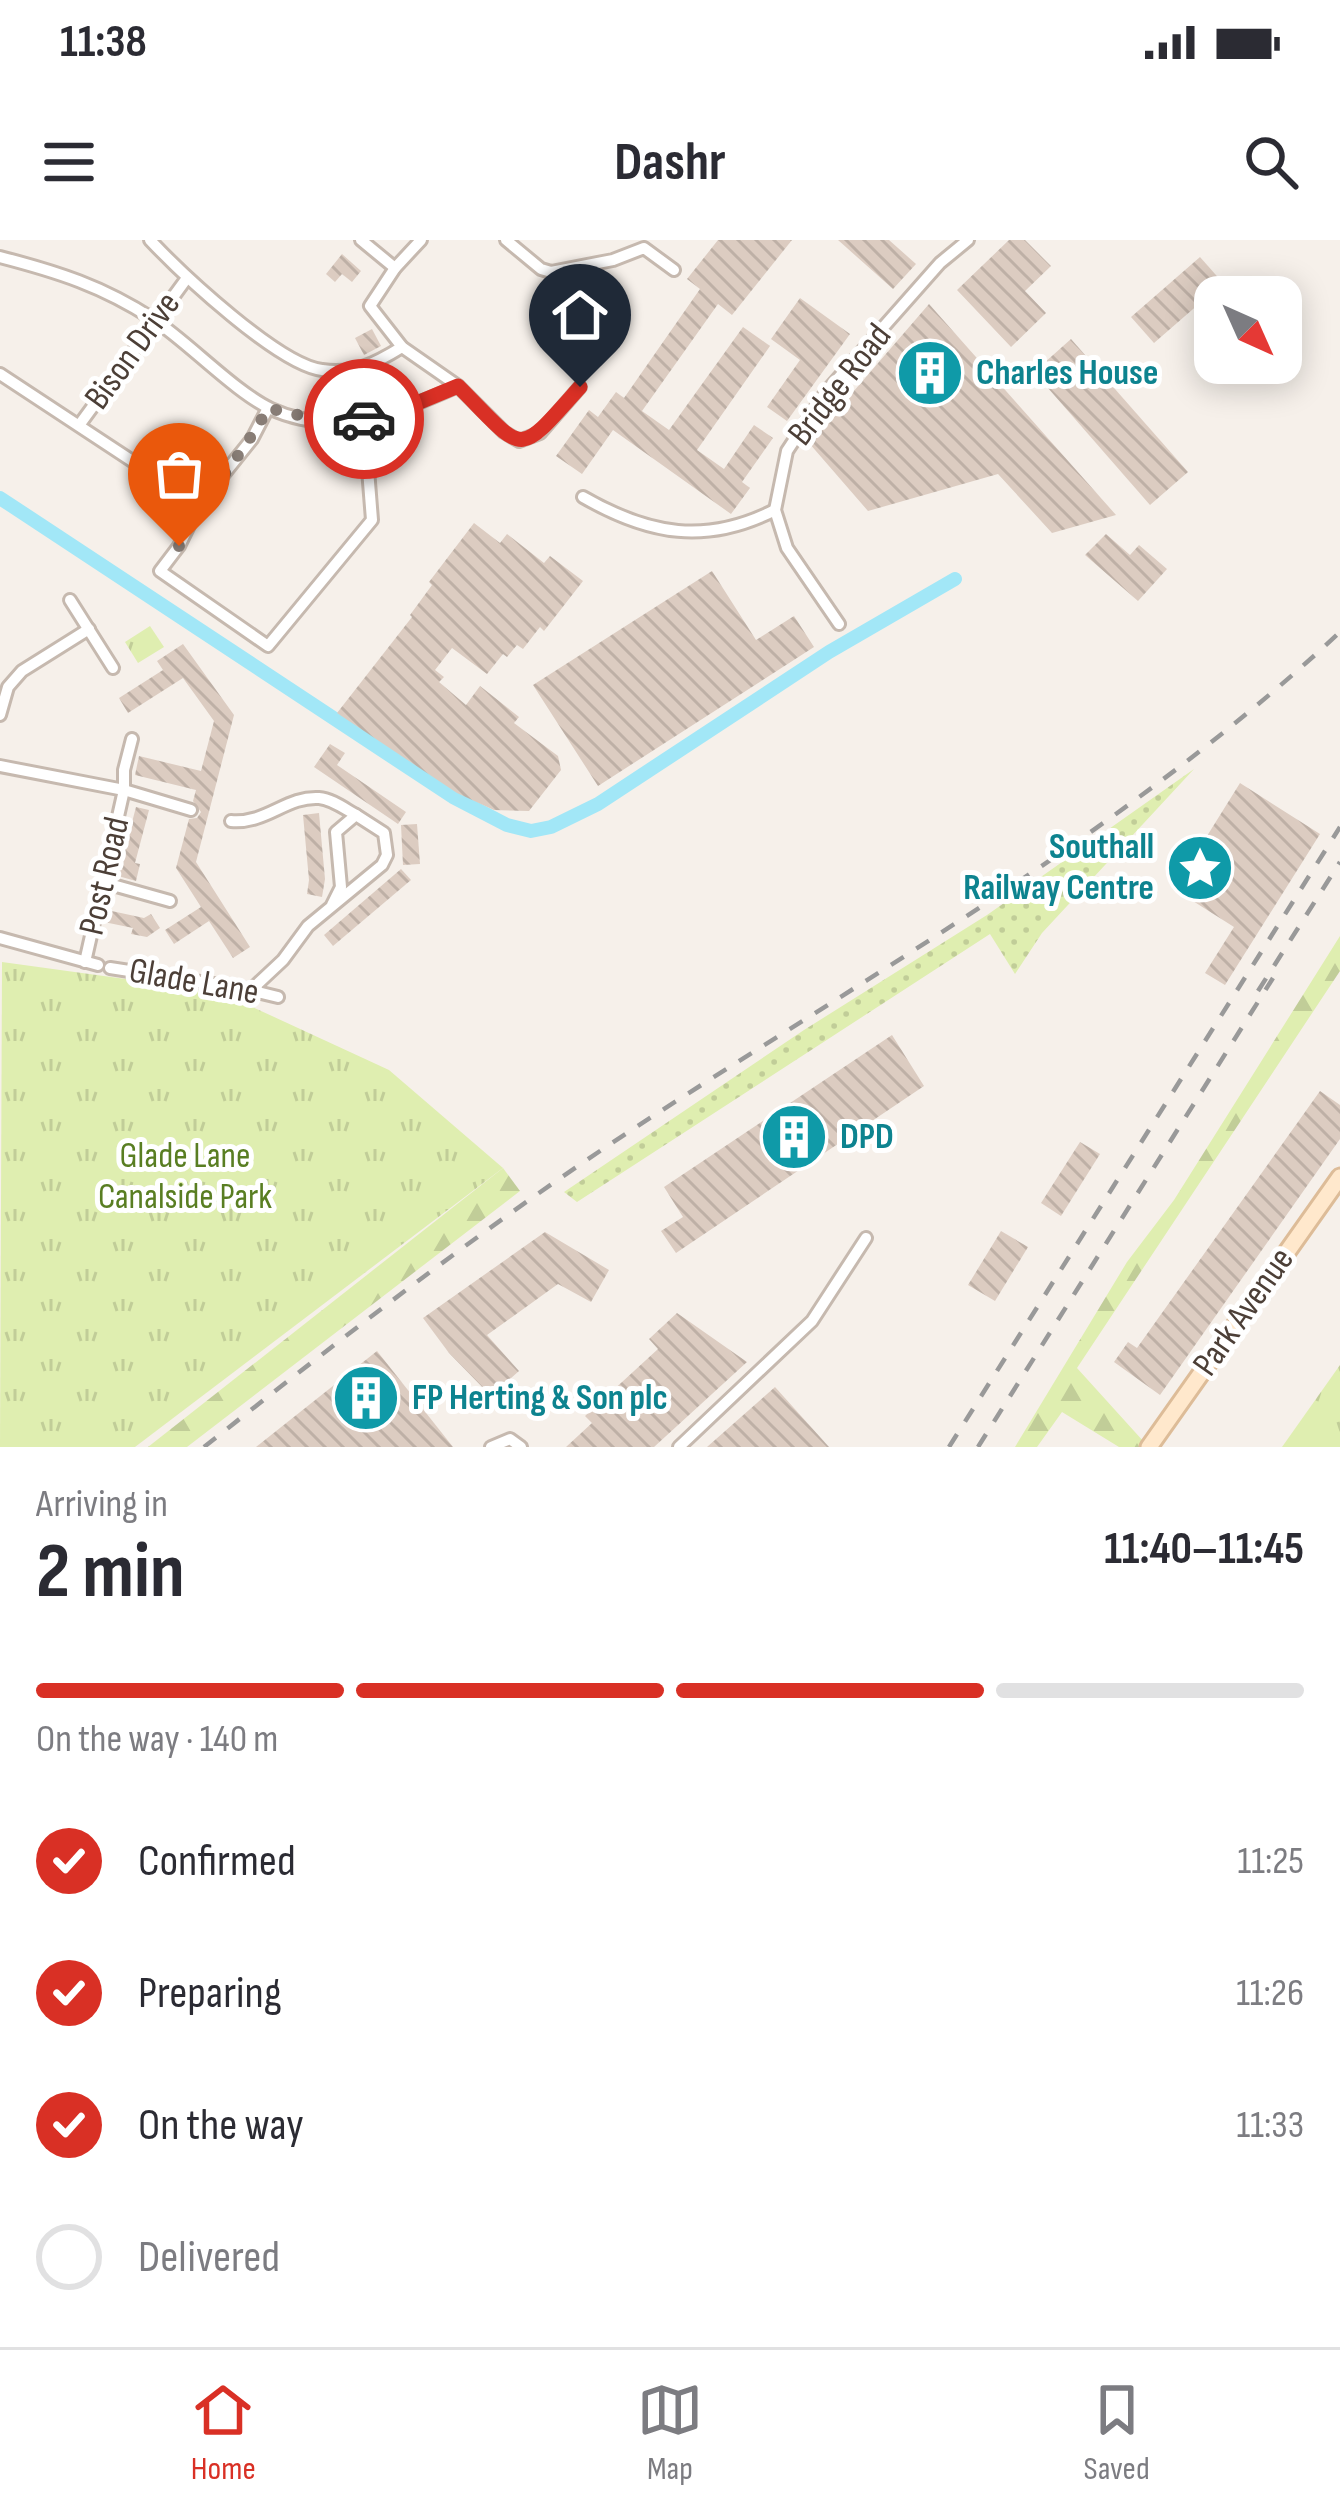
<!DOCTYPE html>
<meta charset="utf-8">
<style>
:root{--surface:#fff;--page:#f2f2f3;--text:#2b2b33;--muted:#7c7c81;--line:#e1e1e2;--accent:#d93025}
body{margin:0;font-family:"Sofia Sans Condensed",sans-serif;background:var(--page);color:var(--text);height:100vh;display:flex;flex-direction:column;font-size:45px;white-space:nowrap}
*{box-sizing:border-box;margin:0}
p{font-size:39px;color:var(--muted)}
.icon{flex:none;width:66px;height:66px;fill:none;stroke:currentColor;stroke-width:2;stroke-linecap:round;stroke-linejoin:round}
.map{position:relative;height:1207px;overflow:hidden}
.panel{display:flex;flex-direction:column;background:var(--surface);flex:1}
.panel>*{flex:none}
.needle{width:78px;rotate:135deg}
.tools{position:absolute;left:1194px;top:36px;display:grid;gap:24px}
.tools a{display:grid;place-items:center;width:108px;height:108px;border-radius:24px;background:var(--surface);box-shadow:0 6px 30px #0003;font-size:60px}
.pin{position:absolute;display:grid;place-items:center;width:102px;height:102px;color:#fff;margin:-123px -51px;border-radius:50% 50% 50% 0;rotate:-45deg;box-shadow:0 0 12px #0007}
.pin .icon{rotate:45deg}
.courier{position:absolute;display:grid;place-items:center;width:120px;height:120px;margin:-60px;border:9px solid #d93025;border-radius:50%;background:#fff;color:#222;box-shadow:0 3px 15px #0007}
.headline em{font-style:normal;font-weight:700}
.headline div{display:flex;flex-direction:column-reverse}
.headline{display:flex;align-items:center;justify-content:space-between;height:204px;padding:0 36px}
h1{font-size:78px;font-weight:700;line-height:90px}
.bar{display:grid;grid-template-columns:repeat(4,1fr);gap:18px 12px;align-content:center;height:144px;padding:0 36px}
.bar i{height:15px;border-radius:9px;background:var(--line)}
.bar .selected{background:var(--accent)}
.bar p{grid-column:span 4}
ol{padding:0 36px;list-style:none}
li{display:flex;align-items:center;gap:36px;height:132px}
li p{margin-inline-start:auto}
li .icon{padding:12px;border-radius:50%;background:var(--accent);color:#fff;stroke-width:4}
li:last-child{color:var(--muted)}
li i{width:66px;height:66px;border:6px solid var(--line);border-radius:50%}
.status{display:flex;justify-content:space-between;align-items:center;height:84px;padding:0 60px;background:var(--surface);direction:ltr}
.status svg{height:33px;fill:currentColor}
header{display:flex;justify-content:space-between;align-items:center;height:156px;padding:0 36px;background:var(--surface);font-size:54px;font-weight:700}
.menu{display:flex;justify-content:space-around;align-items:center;height:168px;border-top:3px solid var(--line);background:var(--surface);font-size:33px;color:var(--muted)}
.menu a{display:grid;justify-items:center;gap:6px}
.menu .selected{color:var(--accent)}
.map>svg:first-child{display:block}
.grass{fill:url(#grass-dots)}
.forest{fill:url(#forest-firs)}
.park{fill:url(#park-tufts)}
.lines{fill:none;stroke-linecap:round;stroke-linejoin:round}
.canal{stroke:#a2e7f7;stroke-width:14}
.building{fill:url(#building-back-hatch)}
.street-casing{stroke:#c6b9af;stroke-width:16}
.secondary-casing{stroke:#ddbc98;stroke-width:21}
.street{stroke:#fff;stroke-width:10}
.secondary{stroke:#ffe8cc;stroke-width:15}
.rail{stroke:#999;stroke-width:4.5;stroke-dasharray:15 15;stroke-linecap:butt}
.done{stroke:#887d76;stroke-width:12;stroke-dasharray:0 21.6}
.route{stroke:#d93025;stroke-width:15}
.labels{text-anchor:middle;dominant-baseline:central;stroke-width:10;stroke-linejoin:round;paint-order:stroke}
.street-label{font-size:36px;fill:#4c3f37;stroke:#fff}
.culture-label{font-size:36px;font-weight:bold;fill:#0d838f;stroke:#fff;text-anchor:start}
.park-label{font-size:36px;fill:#597e22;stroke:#fff}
</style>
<div class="status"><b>11:38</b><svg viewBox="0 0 49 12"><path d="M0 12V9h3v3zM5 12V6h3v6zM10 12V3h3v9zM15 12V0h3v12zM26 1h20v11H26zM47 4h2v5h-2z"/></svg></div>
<header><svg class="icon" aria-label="menu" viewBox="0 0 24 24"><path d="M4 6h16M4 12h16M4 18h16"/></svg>Dashr<svg class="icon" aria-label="search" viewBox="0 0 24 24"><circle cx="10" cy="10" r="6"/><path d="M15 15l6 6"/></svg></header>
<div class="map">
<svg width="1340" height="1207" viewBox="0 0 1340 1207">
<defs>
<pattern id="grass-dots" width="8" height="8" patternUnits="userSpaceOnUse" patternTransform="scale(3)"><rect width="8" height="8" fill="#dfeeb0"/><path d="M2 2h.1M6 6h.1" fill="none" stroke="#c1cd98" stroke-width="1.8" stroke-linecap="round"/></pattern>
<pattern id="forest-firs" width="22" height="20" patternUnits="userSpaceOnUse" patternTransform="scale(3)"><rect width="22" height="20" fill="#dfeeb0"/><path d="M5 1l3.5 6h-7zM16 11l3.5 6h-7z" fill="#c1cd98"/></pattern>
<pattern id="park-tufts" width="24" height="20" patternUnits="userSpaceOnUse" patternTransform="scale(3)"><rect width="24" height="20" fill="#dfeeb0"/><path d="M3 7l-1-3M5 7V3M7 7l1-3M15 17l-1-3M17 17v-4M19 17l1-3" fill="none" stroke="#c1cd98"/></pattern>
<pattern id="building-back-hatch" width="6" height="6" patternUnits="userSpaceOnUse" patternTransform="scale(3)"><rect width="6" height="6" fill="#dcccc1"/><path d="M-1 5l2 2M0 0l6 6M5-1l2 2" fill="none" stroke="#beb0a6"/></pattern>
</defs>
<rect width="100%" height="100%" fill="#f6f0ea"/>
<polygon class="grass" points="1194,529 1042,693 1015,734 990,694 577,962 564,952 804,790 987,675"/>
<g class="forest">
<polygon points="1340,696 1340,731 1077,1128 1144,1202 1141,1207 1119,1207 1062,1172 1037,1207 1015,1207 1127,1022 1174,960"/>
<polygon points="503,928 520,951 187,1207 148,1207"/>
</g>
<g class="park">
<polygon points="150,386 164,407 138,423 125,402"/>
<polygon points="2,722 220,752 389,830 503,928 135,1207 0,1207"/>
<polygon points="1340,1125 1340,1207 1282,1207"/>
</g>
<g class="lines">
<polyline class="canal" points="0,258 453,557 507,585 531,591 551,587 598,564 829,412 955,339"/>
</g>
<g class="building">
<polygon points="718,0 792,0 732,75 718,64 642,171 669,190 743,87 770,106 697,210 724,229 754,185 773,198 742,242 750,248 731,274 613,190 582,234 556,216 589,170 598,177 616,152 624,158 700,49 687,39"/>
<polygon points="838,0 889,0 916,24 893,49"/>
<polygon points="1009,0 1025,0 1051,26 1025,51 1046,73 1011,107 957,50"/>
<polygon points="342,14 361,31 352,42 342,34 335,42 326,34"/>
<polygon points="1200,17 1223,43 1154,103 1131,77"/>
<polygon points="800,58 850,94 787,181 767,167 800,120 771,99"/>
<polygon points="929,64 1116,275 1052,293 998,234 868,271 809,203"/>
<polygon points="372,89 381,106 364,115 355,98"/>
<polygon points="1071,99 1188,232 1150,265 1034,132"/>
<polygon points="474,283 500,303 507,294 544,323 550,316 583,341 544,391 540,387 523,409 517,405 507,417 503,414 487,434 452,408 435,430 444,437 439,442 466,465 480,446 519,477 514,483 558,516 561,530 529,571 494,570 457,553 337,473 412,377 410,375 432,345 429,342"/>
<polygon points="1106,294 1130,315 1139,305 1167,329 1138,361 1085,315"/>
<polygon points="712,331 756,400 794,376 814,407 598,546 533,445"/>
<polygon points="183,404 234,475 196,622 250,707 233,718 209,681 174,704 165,690 201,667 176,628 189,579 197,578 201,572 193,561 196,550 135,535 139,516 201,531 214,481 183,438 128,473 119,458 163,430 157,421"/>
<polygon points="330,504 345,513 337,525 406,572 398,584 314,527"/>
<polygon points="1240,543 1320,594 1225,745 1205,733 1234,687 1174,649"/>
<polygon points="136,567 149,570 135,623 140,624 136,641 118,636"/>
<polygon points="319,573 325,639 322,657 307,654 309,640 303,575"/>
<polygon points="417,584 420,624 403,625 401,585"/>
<polygon points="401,629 411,640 333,706 324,695"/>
<polygon points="107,670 144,678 151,674 160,688 147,697 131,694 133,688 104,682"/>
<polygon points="892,795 924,846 676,1013 661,991 683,977 664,947"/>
<polygon points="1320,851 1340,865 1340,899 1160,1155 1114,1122 1128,1102 1137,1108"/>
<polygon points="1080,902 1100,914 1061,976 1041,963"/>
<polygon points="1001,991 1028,1007 995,1061 968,1045"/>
<polygon points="545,992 609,1030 591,1062 558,1044 487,1095 519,1131 491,1156 449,1113 423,1078"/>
<polygon points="677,1073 747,1122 654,1207 566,1207 592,1183 585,1176 658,1109 649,1099"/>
<polygon points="377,1111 453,1207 256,1207"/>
<polygon points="775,1147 829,1207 707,1207"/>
</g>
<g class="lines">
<defs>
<g id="street">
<path d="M150,0C182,34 279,125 322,130C354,135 376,123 402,107"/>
<polyline points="361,0 395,28"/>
<polyline points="421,0 395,28 370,66 402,107 458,146 504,192 519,201 540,193 580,147"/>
<polyline points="506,0 541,29 551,32 613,20 644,8 674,30"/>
<path d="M0,17C58,32 102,46 153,79C189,103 235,152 271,169C334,198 399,173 458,146"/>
<polyline points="0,134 199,265 252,199 268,168"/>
<polyline points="80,184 187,38"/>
<path d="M583,257C649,295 706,305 775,270"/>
<polyline points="199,265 179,306 160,331 268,406 372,280 364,179"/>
<polyline points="70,360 113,428"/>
<polyline points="839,384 787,308 775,270 787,211 826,152 940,23 968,0"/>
<polyline points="0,475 8,447 22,431 89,389"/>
<polyline points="0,526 124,550 191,570"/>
<path d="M231,581C267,584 286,556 319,558C332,559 345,569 356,575"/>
<polyline points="102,642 170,661"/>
<polyline points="0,698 98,725"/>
<polyline points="85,722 124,550 124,530 132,499"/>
<polyline points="110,728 245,749 278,757"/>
<polyline points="251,750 283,720 308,686 382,625 387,615 384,593 356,575 336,592 341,647 332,665"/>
<polyline points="491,1207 510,1199 521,1207"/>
<polyline points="679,1207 812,1081 866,998"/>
</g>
<polyline id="secondary" points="1149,1207 1340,937"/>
</defs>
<use href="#street" class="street-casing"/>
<use href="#secondary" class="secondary-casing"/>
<use href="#street" class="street"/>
<use href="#secondary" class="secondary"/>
<g class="rail">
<polyline points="1258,751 1340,622"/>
<path d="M204,1207C342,1098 480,990 627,893C870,734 1127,591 1340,392"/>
<polyline points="949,1207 1340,587"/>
<polyline points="978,1207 1273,738"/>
</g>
</g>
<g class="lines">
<path class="done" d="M179,306C203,256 242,217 268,168L332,183L364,179"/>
<path class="route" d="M364,179L393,173L458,146C526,214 515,220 580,147"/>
</g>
<defs>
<symbol id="building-disc" viewBox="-11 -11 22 22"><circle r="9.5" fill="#0f9aa8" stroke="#fff"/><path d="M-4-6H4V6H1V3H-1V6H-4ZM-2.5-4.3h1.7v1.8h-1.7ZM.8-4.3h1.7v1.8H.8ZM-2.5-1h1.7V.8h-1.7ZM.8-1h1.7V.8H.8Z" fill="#fff"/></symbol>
<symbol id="sight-disc" viewBox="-11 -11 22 22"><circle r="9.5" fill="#0f9aa8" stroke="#fff"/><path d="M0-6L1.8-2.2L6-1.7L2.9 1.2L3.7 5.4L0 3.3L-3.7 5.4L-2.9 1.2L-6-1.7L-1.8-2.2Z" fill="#fff"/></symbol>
</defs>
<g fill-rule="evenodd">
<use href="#building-disc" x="892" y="95" width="76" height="76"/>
<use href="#sight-disc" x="1162" y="590" width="76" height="76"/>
<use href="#building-disc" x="756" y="859" width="76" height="76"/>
<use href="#building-disc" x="328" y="1120" width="76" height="76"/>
</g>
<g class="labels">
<g class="street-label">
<text transform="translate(133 111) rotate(-54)">Bison Drive</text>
<text transform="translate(840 145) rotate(-52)">Bridge Road</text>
<text transform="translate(105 636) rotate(-77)">Post Road</text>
<text transform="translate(194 742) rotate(10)">Glade Lane</text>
<text transform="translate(1244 1072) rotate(-55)">Park Avenue</text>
</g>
<g class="culture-label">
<text x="976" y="133">Charles House</text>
<text x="1154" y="607" text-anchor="end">Southall<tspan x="1154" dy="41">Railway Centre</tspan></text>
<text x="840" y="897">DPD</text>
<text x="412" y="1158">FP Herting &amp; Son plc</text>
</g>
<g class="park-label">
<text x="185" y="916">Glade Lane<tspan x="185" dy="41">Canalside Park</tspan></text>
</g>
</g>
</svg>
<div class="tools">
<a><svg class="needle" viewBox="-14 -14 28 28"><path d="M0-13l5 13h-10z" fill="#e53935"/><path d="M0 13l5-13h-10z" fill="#7c7c81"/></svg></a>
</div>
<div class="pin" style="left:179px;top:306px;background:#ea580c"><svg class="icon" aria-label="bag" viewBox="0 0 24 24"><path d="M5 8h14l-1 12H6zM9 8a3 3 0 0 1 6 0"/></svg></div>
<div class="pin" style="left:580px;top:147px;background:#1f2937"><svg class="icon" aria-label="home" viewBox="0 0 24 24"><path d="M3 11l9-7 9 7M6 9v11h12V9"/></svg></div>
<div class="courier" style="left:364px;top:179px"><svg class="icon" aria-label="car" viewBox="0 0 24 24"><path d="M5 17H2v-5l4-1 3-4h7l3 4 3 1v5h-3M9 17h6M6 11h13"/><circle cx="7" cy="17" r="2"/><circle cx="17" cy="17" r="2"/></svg></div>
</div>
<section class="panel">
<div class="headline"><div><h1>2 min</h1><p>Arriving in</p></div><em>11:40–11:45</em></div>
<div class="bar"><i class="selected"></i><i class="selected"></i><i class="selected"></i><i></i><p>On the way · 140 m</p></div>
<ol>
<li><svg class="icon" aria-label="check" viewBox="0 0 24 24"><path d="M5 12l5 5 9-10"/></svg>Confirmed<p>11:25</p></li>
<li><svg class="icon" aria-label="check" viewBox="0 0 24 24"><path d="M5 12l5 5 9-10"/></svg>Preparing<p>11:26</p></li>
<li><svg class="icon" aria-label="check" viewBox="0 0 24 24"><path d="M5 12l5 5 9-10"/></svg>On the way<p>11:33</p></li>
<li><i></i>Delivered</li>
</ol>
</section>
<nav class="menu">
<a class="selected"><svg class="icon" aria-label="home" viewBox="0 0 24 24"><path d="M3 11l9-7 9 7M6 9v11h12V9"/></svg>Home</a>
<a><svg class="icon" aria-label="map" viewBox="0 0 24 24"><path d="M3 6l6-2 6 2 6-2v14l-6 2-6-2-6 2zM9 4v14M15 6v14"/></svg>Map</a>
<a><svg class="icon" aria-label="saved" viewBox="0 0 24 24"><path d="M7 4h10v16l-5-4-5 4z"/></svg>Saved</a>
</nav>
